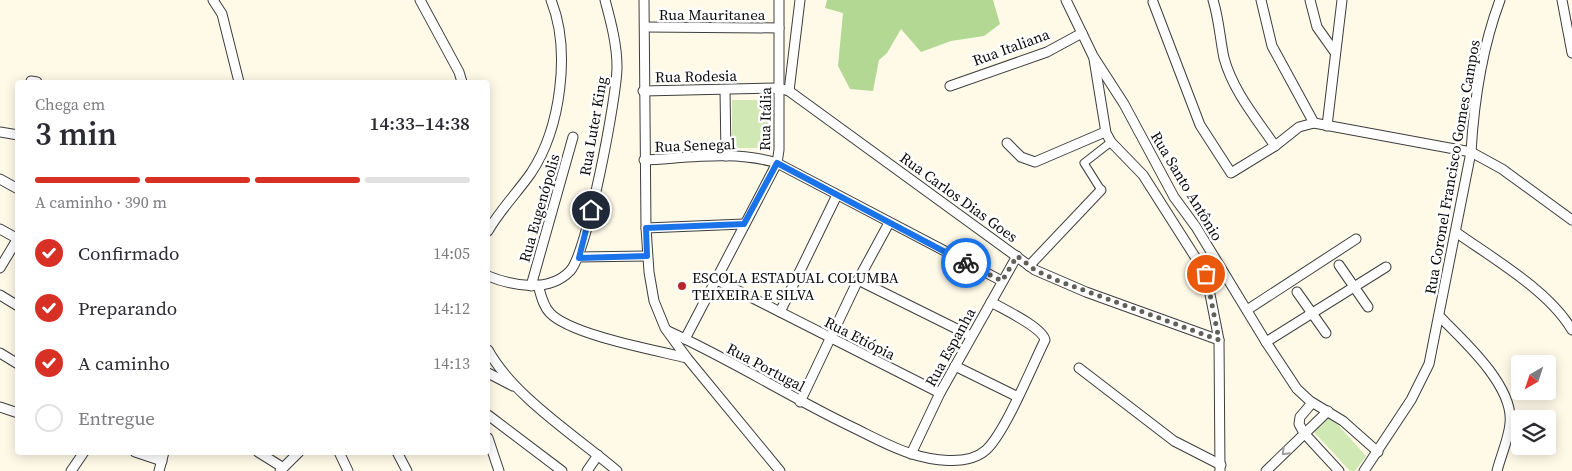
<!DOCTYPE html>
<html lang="pt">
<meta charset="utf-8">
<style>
:root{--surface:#fff;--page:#f2f2f3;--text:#2b2b33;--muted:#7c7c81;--line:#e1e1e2;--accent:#d93025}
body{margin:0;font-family:"Source Serif 4",serif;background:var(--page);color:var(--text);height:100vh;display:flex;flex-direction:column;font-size:19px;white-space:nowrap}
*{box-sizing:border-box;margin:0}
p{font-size:16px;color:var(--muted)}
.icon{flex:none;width:28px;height:28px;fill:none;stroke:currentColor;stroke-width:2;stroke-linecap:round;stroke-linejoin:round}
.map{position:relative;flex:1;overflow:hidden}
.details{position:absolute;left:15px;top:80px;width:475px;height:375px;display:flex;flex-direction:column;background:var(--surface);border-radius:5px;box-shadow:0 2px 12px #0003}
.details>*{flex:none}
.needle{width:32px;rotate:219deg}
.tools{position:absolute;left:1511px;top:355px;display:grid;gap:10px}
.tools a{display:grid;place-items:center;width:45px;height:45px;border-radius:5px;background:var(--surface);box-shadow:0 2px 12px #0003;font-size:25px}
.pin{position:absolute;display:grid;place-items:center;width:42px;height:42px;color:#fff;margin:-21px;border:2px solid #fff;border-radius:50%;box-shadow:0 1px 5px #0007}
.courier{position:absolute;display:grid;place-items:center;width:50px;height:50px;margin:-25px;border:4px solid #1a73e8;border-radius:50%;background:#fff;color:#222;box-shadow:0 1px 6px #0007}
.head em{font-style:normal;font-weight:600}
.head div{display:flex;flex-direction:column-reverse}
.head{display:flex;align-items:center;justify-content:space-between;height:85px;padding:0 20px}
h1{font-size:32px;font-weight:600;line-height:38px}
.bar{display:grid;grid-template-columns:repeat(4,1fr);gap:8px 5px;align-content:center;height:60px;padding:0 20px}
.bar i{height:6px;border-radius:4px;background:var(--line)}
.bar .current{background:var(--accent)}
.bar p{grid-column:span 4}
ol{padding:0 20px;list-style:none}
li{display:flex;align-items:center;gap:15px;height:55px}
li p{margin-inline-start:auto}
li .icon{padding:5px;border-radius:50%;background:var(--accent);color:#fff;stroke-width:4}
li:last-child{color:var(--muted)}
li i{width:28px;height:28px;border:2px solid var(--line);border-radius:50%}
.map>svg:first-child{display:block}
.green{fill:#cfe8b4}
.forest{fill:#b3d893}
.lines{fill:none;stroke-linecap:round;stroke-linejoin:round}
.pedestrian-casing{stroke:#3e3e3e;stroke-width:9}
.minor-casing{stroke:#3e3e3e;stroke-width:11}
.pedestrian{stroke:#fff;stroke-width:7}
.minor{stroke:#fff;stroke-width:9}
.oneway{stroke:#9d9d9d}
.done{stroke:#605f58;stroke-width:5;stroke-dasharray:0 9}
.route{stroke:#1a73e8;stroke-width:6}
.poi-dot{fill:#b8252e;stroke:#fff;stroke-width:2}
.labels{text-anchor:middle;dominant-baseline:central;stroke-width:5;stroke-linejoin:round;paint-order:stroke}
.street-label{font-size:15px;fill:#0b0b0b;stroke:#fff}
.poi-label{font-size:15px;fill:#0b0b0b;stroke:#fff;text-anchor:start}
</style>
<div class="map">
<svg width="1572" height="471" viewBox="0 0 1572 471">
<rect width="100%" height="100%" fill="#fffae8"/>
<g class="green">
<rect x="732" y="100" width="38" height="48"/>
<polygon points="1329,415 1366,456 1355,471 1350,471 1314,432"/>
</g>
<polygon class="forest" points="827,0 993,0 1000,24 984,36 951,41 921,52 901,29 887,53 879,60 873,91 850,89 838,66 843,13 825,8"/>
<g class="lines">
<defs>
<polyline id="pedestrian" points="1101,190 1084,163 1111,142"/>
<g id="minor">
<polyline points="213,0 222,14 239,82"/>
<polyline points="420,0 459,72 462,82"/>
<polyline points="644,0 646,228 649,272 654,301 665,328 687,358 780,471"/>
<polyline points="779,0 779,150 777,163 1002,281"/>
<polyline points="1066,0 1093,56 1124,104 1174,197 1196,227 1266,342 1297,389 1310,401 1343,421 1378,452"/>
<path d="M1213,0C1219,19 1220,39 1224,58C1233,91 1256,118 1275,146"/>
<polyline points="1261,0 1272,46 1314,123 1471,152 1502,169 1572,220"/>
<polyline points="1310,0 1317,27 1334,51"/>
<polyline points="1562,0 1572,53"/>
<polyline points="1153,2 1200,125 1231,173 1275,146 1299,127 1314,123"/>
<polyline points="645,27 779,28"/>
<polyline points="1094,59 1106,133 1111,142 1143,175 1206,274 1219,340 1220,471"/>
<polyline points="31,81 37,82"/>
<polyline points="950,86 1047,52 1082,33"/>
<polyline points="725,90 726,156"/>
<polyline points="643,91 779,88 789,91 1035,270 1086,292 1219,340"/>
<polyline points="789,91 800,0"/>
<polyline points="1327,126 1342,0"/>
<polyline points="0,132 18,135"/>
<polyline points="1007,143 1021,157 1035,162 1105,132"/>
<path d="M644,160C687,158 735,150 777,163L685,339"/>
<polyline points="0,179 18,189"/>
<polyline points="646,228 744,224"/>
<polyline points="0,229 18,239"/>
<path d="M488,231C500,210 517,193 531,173C561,128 571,50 551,0"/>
<path d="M1457,233C1494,259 1549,291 1572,330"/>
<polyline points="579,257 647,256"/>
<polyline points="1339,265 1368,307"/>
<polyline points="1029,266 1101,190"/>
<polyline points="0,268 18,238"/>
<path d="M488,276C513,286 549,293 570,271C587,254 617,96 617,67C617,45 611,22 605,0"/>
<polyline points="715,279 940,393"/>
<polyline points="858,280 971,336"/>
<path d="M538,285C541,295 543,306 550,313C571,335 655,350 687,358"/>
<polyline points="531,286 573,137"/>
<polyline points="1297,292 1326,333"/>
<polyline points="0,295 18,306"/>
<polyline points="1247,310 1356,239"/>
<polyline points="780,312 837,195"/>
<path d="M1439,316C1463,340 1514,386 1510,423C1509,438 1501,455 1497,471"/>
<path d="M668,331C730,359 788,396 850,426C869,435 888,446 909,453C930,460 967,467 986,450C1005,433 1032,366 1045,340C1042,327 1003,309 991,302"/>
<polyline points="1266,342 1386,267"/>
<path d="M488,350C513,396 577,437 617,471"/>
<polyline points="0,353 18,364"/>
<polyline points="955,366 1018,397"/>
<polyline points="1079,368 1174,441 1221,465"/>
<polyline points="488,373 513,386"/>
<polyline points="800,402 858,280 889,223"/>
<polyline points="1312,403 1300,417 1299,424 1304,433 1339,471"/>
<polyline points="0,407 18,413"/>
<polyline points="488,415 562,471"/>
<polyline points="488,438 499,471"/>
<polyline points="135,452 162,461"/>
<polyline points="258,452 282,467"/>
<polyline points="339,452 348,471"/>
<polyline points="397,452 407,471"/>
<polyline points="911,454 940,393 1017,256"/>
<polyline points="71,471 84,452"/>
<polyline points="159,471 164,452"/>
<polyline points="280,471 299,452"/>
<polyline points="587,471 598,455"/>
<polyline points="1266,471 1328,411"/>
<path d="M1364,471L1411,400L1429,364L1471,152C1474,101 1482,48 1500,0"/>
</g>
</defs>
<use href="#pedestrian" class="pedestrian-casing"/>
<use href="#minor" class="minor-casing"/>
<use href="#pedestrian" class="pedestrian"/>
<use href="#minor" class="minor"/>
</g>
<defs><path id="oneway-chevron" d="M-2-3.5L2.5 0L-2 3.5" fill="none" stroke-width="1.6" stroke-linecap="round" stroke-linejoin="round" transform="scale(1.25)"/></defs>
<use class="oneway" href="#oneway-chevron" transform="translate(1285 452) rotate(135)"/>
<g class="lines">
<polyline class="done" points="966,263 1002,281 1017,256 1035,270 1056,280 1219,340 1206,274"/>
<polyline class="route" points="591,210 579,258 647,256 646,228 744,224 777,163 966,263"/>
</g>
<circle class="poi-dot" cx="682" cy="286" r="5"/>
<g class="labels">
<g class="street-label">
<text x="712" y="14">Rua Mauritanea</text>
<text transform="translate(1011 47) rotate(-20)">Rua Italiana</text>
<text transform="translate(696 76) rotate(-1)">Rua Rodesia</text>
<text transform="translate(765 119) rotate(-89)">Rua Itália</text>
<text transform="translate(593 126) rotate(-80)">Rua Luter King</text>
<text transform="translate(695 145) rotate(-2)">Rua Senegal</text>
<text transform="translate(1452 167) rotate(-80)">Rua Coronel Francisco Gomes Campos</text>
<text transform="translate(1187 186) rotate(59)">Rua Santo Antônio</text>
<text transform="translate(959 197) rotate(36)">Rua Carlos Dias Goes</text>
<text transform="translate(539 208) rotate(-74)">Rua Eugenópolis</text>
<text transform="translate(860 338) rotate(27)">Rua Etiópia</text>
<text transform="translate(950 347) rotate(-61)">Rua Espanha</text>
<text transform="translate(766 367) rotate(28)">Rua Portugal</text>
</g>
<g class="poi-label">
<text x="692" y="277">ESCOLA ESTADUAL COLUMBA<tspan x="692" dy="17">TEIXEIRA E SILVA</tspan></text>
</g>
</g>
</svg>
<div class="tools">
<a><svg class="needle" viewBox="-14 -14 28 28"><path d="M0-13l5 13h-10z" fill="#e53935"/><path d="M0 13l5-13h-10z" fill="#7c7c81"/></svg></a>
<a><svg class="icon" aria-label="layers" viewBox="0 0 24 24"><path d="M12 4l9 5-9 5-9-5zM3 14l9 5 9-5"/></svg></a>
</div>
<div class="pin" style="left:1206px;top:274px;background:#ea580c"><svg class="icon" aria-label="bag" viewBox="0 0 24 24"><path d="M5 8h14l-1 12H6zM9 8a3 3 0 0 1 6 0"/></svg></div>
<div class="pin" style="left:591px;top:210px;background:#1f2937"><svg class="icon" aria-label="home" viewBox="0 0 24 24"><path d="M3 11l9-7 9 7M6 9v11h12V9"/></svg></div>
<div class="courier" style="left:966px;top:263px"><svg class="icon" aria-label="bike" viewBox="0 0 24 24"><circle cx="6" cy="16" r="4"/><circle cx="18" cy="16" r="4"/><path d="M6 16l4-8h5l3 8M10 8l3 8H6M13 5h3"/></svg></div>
<section class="details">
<div class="head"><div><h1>3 min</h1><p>Chega em</p></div><em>14:33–14:38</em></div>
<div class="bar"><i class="current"></i><i class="current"></i><i class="current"></i><i></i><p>A caminho · 390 m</p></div>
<ol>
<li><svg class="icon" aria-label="check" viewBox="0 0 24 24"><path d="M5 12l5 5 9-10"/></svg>Confirmado<p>14:05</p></li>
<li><svg class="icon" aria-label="check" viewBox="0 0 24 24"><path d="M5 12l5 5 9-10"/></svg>Preparando<p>14:12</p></li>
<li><svg class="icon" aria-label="check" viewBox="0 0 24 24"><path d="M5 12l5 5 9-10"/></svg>A caminho<p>14:13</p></li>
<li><i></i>Entregue</li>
</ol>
</section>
</div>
